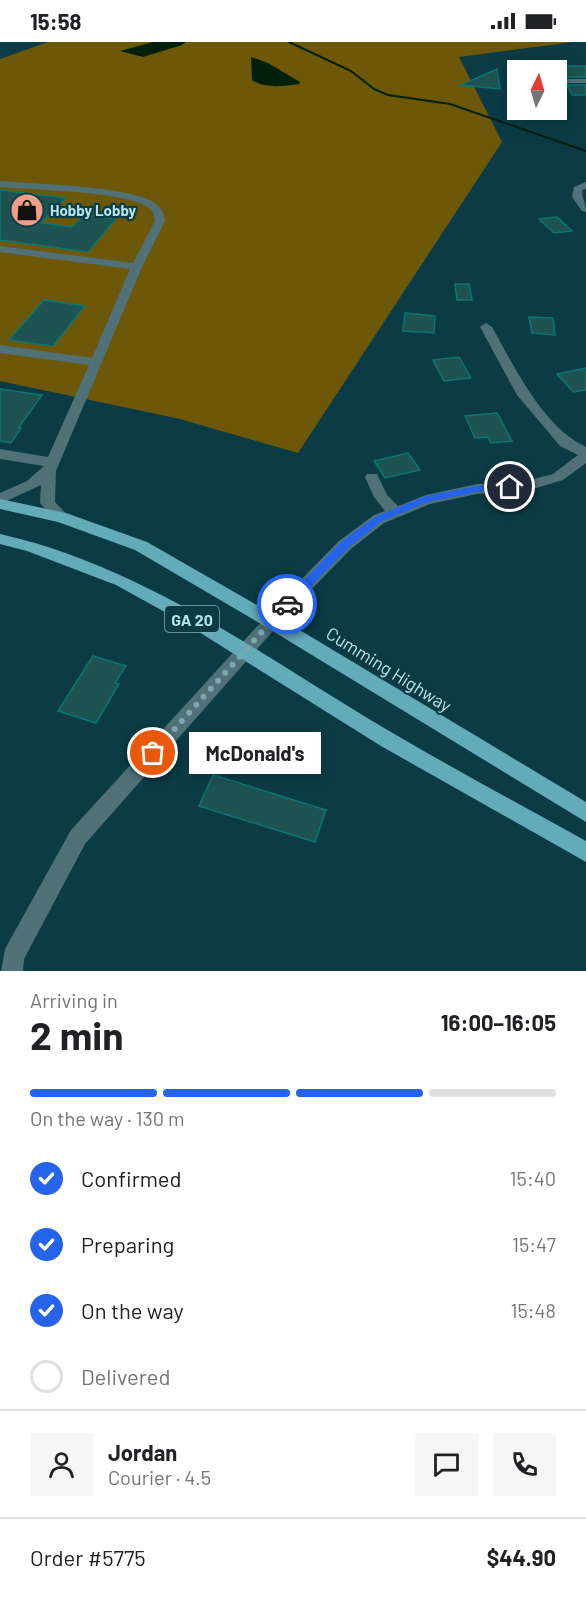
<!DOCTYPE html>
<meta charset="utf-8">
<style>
:root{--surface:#fff;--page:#f6f6f6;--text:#202124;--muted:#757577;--line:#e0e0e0;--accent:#2563eb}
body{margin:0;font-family:Barlow,sans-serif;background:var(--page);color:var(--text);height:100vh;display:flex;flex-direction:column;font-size:22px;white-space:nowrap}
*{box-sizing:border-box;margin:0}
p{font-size:20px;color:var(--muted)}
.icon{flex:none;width:33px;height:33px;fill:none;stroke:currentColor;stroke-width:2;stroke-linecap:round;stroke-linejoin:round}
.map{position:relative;height:929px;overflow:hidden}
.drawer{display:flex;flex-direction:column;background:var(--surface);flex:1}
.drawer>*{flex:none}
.needle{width:39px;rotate:5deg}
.controls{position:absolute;left:507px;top:18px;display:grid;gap:12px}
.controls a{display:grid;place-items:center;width:60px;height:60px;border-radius:0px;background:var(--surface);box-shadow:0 3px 15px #0003;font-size:30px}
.pin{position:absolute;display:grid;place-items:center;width:51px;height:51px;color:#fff;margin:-26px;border:3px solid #fff;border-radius:50%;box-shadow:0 2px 6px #0007}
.courier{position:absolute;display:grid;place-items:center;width:60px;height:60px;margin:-30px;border:4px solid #2563eb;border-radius:50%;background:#fff;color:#222;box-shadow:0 2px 8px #0007}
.bubble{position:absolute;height:42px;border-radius:0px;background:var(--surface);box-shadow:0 3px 15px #0003;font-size:20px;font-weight:700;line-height:42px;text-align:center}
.summary em{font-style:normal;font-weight:700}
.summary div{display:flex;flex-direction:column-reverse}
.summary{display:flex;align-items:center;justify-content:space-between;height:102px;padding:0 30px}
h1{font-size:39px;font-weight:700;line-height:45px}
.bar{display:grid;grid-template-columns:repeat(4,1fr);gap:9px 6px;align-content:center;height:72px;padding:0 30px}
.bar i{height:8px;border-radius:4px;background:var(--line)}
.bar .current{background:var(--accent)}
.bar p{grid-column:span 4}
.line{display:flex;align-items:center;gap:15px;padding:0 30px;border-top:2px solid var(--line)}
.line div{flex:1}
.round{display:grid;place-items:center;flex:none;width:63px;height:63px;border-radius:0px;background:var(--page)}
ol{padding:0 30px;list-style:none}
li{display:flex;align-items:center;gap:18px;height:66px}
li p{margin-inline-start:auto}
li .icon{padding:6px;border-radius:50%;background:var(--accent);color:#fff;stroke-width:4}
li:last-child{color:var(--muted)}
li i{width:33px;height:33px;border:3px solid var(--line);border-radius:50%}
.status{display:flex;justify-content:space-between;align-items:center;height:42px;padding:0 30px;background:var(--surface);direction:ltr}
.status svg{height:16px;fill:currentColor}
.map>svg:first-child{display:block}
.green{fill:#6c5808}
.water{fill:#00200c}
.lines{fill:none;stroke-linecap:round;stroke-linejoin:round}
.stream{stroke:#00200c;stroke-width:2}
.building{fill:#1d5351;stroke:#097775;stroke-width:1.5}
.minor{fill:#507178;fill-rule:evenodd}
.major{fill:#64abb9;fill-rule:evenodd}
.route{fill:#2563eb}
.done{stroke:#7ca7b0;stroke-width:6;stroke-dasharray:0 10.8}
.labels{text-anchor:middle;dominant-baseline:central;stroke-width:4.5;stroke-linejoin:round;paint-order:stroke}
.far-poi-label{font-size:15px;font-weight:bold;fill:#b9e1ea;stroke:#0b3c45;text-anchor:start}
.shield{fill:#0b3c45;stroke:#85b0b8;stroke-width:1.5}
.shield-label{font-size:16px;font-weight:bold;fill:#b9e1ea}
.street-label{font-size:18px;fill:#b9e1ea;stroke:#0b3c45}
</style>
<div class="status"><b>15:58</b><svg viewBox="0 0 49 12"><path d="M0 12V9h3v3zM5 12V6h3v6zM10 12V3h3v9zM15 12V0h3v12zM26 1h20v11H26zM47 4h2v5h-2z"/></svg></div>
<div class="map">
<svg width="586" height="929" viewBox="0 0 586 929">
<rect width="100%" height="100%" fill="#0b3c45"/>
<polygon class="green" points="48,0 574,0 459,15 502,100 298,411 180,377 0,339 0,17"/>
<g class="water">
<polygon points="153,0 186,0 182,3 143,15 120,9"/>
<path d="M251,15L268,21L300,40L299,42C284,44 265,47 252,38Z"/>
</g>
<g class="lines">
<polyline class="stream" points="289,0 351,29 374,47 388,53 450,62 586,109"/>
</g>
<g class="building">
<polygon points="557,24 586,24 586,35 562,35"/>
<polygon points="497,27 500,47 461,43"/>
<polygon points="567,43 586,43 586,53 572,53"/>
<polygon points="0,148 66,156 41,181 72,185 84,173 116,177 88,210 0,198"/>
<polygon points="557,175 572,189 554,191 539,177"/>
<polygon points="455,242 469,242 472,258 457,258"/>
<polygon points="44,258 85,264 53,304 9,298"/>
<polygon points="405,271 435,274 434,291 403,289"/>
<polygon points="529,275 553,276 555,293 532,291"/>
<polygon points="459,315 471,336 444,339 433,318"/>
<polygon points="586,326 586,348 573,350 557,332"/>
<polygon points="0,347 42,353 19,385 21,386 11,401 0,399"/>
<polygon points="497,371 512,399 491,401 488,395 475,396 465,374"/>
<polygon points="408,411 420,428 385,436 374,419"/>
<polygon points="93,614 126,624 115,641 119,642 96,681 58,669"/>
<polygon points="213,733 326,768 315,800 199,764"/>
</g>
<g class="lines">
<g class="minor">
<rect x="556" y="37" width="30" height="4"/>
<path d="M0,139C35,142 127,144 153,160C161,164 164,171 165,179L142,225L56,429L55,460L69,475L61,480L56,479L40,461L41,443L0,462V451L27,439L44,424L0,417V407L48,415L89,323L0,311V303L92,316L130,227L0,210V204L133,221L155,179C154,172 152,167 146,164C119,149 34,148 0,145Z"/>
<path d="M586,140V147L582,148C582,157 586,161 586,170L582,169L572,155L574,145Z"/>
<path d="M486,281L492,285C515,326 543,385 586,405V421L563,438L526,449L477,452L430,462L384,481L351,507L295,564L85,802L24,917L23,929H1L5,907L71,788L283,556L339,499L374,473L385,469L374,455L365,435L367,432H377L387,453L398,464L426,453L477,442L526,439L553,432L578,413L560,404L517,353L480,285Z"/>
</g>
<g class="major">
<polygon points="0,457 66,471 147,500 278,575 586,760 586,780 266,585 135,508 58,480 0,467"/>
<path d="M0,492C134,522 248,603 364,674C437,718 512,758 586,799V820L381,704L183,580L116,543L27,509L0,502Z"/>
</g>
</g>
<polygon class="route" points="510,442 513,443 513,447 477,450 428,460 382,479 348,506 291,565 283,565 281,562 341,500 375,475 426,454 477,444"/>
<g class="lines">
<polyline class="done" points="153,711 287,562"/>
</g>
<defs>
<symbol id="shop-disc" viewBox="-11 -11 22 22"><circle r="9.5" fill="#f49d8b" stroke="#0b3c45"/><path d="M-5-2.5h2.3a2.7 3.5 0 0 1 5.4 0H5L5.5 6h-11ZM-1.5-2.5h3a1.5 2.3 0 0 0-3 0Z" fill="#111"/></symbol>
</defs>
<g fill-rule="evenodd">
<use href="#shop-disc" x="8" y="149" width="38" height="38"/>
</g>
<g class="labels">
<g class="far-poi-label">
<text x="50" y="168">Hobby Lobby</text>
</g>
<rect class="shield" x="165" y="564" width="54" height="26" rx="4.5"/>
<g class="shield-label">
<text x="192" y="577">GA 20</text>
</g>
<g class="street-label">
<text transform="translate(389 627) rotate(32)">Cumming Highway</text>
</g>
</g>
</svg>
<div class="controls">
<a><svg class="needle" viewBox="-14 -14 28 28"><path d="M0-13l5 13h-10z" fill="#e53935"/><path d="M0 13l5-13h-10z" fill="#757577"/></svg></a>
</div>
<div class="pin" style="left:153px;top:711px;background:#ea580c"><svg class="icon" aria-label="bag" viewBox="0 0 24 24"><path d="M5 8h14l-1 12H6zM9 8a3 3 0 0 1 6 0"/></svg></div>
<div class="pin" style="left:510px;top:445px;background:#1f2937"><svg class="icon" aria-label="home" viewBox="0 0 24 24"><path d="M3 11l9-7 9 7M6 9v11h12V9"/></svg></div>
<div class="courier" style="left:287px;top:562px"><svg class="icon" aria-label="car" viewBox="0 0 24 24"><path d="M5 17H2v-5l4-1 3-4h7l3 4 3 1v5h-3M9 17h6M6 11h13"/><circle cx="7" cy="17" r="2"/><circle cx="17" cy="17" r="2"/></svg></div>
<div class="bubble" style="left:189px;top:690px;width:132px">McDonald's</div>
</div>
<section class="drawer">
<div class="summary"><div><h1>2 min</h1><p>Arriving in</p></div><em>16:00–16:05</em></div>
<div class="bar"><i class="current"></i><i class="current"></i><i class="current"></i><i></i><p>On the way · 130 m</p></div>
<ol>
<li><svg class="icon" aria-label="check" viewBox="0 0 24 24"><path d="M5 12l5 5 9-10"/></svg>Confirmed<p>15:40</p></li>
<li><svg class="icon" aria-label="check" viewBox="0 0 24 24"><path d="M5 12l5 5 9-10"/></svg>Preparing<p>15:47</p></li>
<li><svg class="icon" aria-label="check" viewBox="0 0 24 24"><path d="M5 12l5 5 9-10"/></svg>On the way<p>15:48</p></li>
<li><i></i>Delivered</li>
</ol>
<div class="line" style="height:108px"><a class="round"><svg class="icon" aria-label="person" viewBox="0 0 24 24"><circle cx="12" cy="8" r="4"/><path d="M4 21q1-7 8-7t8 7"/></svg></a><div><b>Jordan</b><p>Courier · 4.5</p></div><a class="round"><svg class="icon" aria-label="chat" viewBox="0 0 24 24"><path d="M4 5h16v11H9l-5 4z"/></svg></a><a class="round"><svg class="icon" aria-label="phone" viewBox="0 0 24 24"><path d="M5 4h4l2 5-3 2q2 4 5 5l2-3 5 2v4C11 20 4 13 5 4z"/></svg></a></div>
<div class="line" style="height:78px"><div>Order #5775</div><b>$44.90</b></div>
</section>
